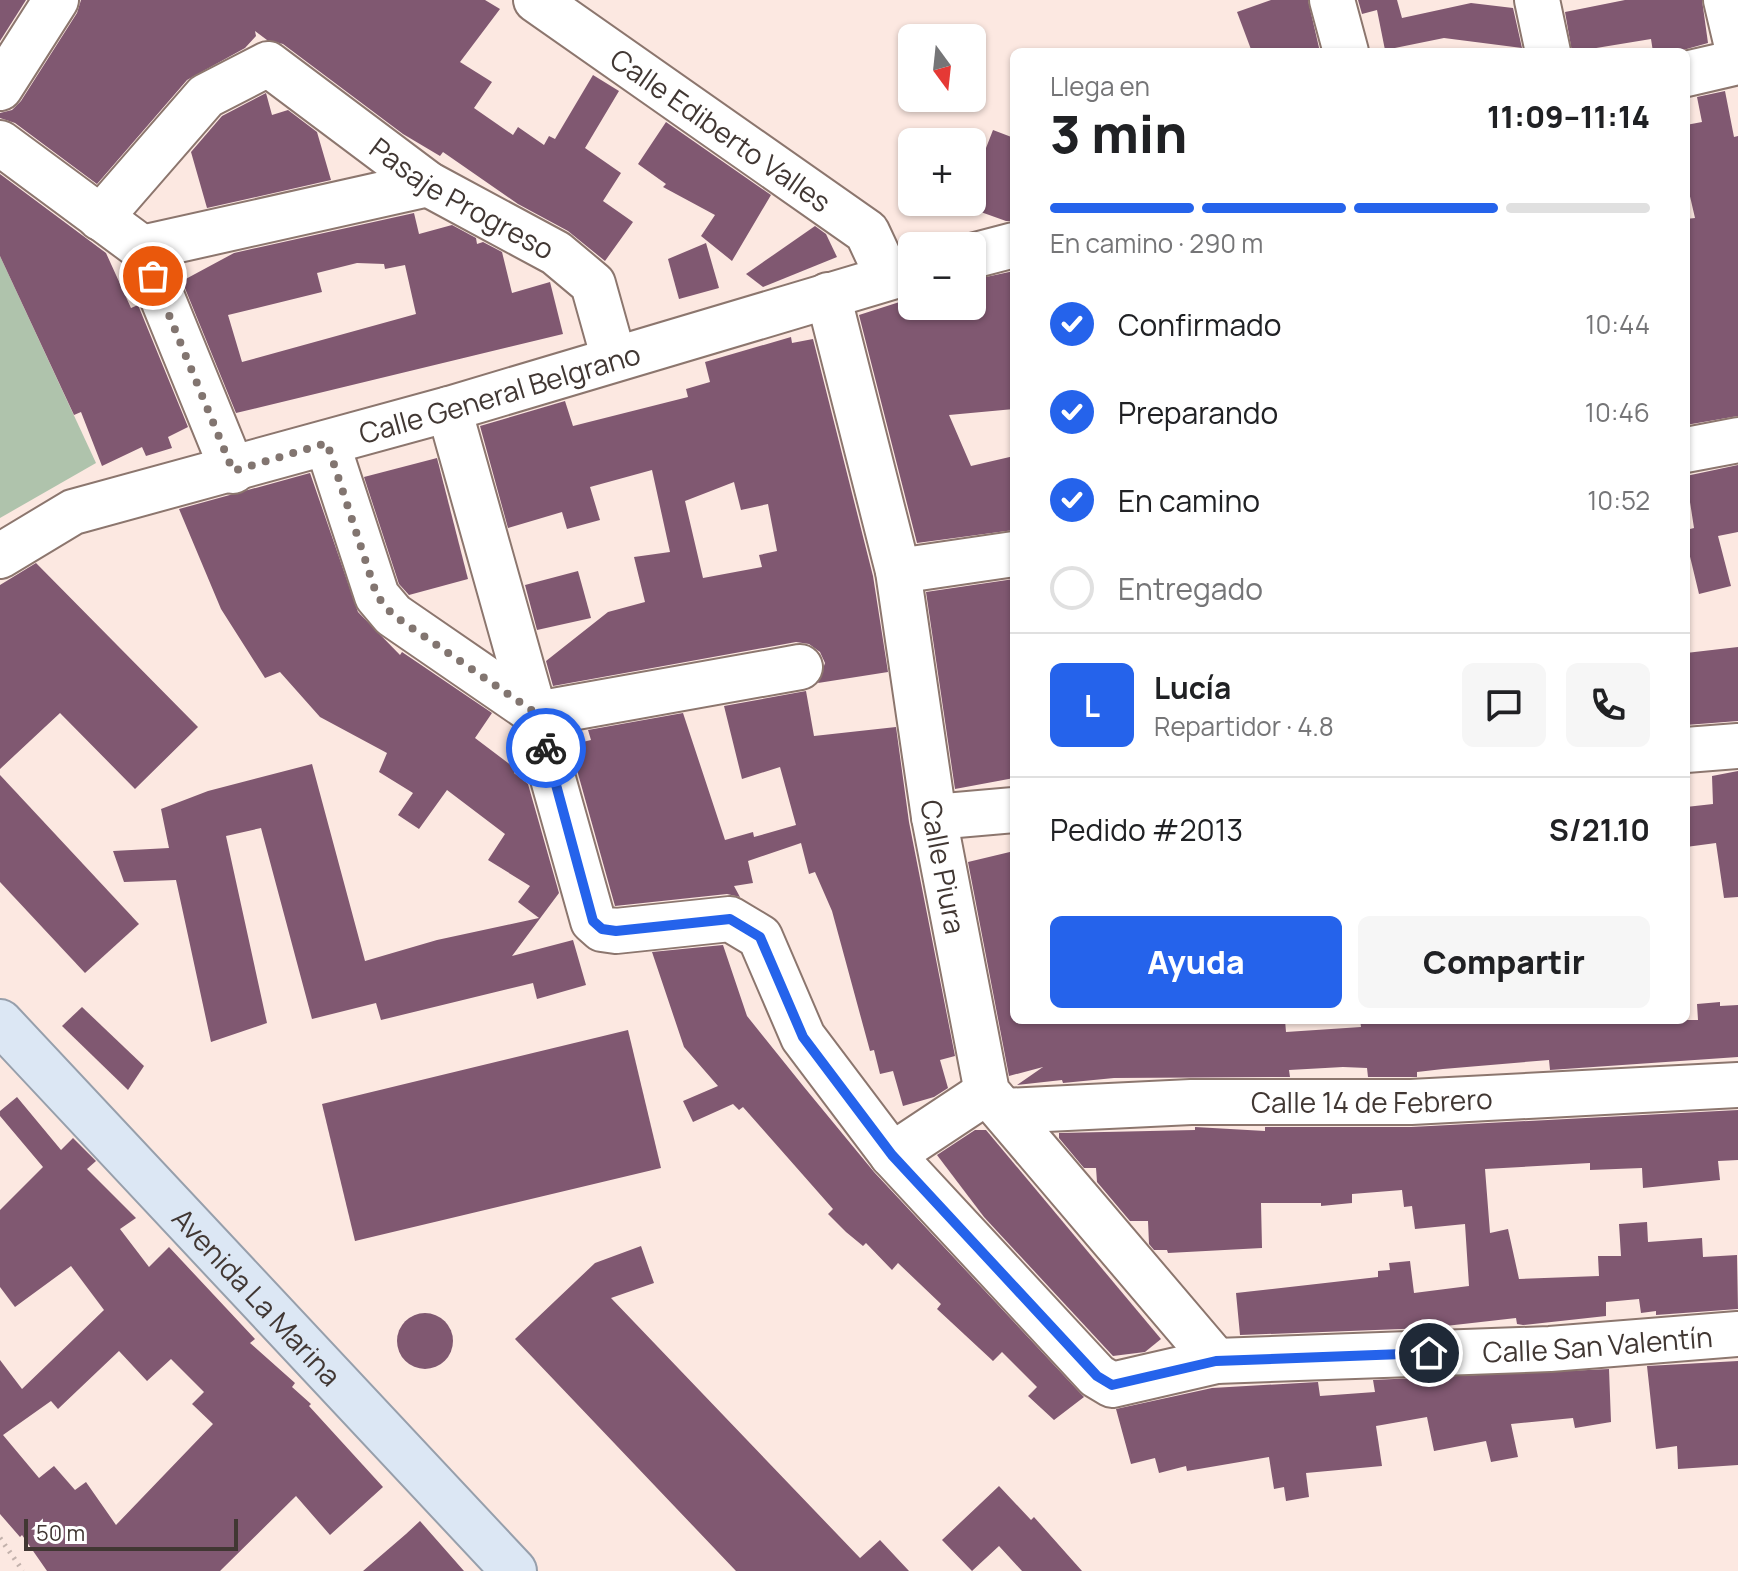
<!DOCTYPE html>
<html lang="es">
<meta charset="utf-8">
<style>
:root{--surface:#fff;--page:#f6f6f6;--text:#202124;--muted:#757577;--line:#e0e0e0;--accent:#2563eb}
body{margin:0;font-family:Manrope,sans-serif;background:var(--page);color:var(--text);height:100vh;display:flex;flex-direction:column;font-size:30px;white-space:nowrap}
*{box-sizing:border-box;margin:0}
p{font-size:26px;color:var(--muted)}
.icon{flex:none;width:44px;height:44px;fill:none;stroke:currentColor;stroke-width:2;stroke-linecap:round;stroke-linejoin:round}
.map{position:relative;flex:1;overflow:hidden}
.drawer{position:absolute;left:1010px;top:48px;width:680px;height:976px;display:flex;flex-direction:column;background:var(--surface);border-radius:12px;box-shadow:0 2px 6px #0004}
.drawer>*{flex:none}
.needle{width:52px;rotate:165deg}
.tools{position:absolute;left:898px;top:24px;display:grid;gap:16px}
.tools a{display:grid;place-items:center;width:88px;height:88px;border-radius:12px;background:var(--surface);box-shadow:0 2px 6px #0004;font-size:40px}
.scale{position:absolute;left:24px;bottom:20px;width:214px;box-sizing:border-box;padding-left:8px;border:4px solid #413733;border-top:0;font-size:22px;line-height:28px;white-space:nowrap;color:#413733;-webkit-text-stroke:6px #fff;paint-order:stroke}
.pin{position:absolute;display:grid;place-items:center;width:68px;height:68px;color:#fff;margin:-34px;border:4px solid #fff;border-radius:50%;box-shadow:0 2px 8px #0007}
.courier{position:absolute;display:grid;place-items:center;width:80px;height:80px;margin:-40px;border:6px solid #2563eb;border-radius:50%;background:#fff;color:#222;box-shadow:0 2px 10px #0007}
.overview em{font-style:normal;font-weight:800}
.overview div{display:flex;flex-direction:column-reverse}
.overview{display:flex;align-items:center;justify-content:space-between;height:136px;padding:0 40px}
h1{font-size:52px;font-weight:800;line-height:60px}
.bar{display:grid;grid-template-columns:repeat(4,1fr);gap:12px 8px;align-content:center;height:96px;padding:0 40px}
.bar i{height:10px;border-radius:6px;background:var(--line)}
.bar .selected{background:var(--accent)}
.bar p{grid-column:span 4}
.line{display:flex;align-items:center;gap:20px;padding:0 40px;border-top:2px solid var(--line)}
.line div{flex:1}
.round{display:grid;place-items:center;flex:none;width:84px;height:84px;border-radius:12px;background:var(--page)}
ol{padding:0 40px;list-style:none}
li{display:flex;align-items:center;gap:24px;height:88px}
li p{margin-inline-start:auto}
li .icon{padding:8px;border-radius:50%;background:var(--accent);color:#fff;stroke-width:4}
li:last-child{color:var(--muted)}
li i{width:44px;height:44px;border:4px solid var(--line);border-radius:50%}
.cta{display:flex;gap:16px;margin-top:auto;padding:16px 40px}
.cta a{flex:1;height:92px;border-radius:12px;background:var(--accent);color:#fff;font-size:32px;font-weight:800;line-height:92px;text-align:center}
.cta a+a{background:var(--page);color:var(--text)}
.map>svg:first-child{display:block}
.green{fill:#afc3ac}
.building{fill:#805871;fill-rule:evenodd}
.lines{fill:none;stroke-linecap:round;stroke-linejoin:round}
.minor-casing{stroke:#8c766e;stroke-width:48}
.major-casing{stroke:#979fab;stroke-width:48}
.path{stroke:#c3b2ac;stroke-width:5;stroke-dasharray:2 6;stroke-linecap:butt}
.minor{stroke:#fff;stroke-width:44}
.major{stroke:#dce7f4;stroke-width:44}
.done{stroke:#827570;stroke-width:8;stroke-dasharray:0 14.4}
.route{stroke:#2563eb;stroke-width:10}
.labels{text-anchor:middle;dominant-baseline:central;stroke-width:8;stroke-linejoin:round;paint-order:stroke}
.street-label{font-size:28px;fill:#413733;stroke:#fff}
</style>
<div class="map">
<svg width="1738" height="1571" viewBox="0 0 1738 1571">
<rect width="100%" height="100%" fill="#fce8e1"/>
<polygon class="green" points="0,256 96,463 0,518"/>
<g class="building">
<polygon points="0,0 26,0 0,41"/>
<polygon points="81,0 485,0 500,9 460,62 492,82 474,108 513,135 518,127 544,145 549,136 555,139 593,75 619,91 585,148 621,173 603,201 633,222 605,261 568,231 518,204 443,152 440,156 403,134 283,44 267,40 255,31 256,36 245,48 187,80 97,184 15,123 0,118 0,113 12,110 21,101 77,13"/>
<polygon points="1271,0 1308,0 1320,52 1252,52 1237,12"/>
<polygon points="1358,0 1397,0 1402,18 1471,3 1513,8 1522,48 1444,38 1385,50 1377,10 1362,14"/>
<polygon points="1625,0 1702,0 1708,43 1676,52 1653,52 1651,39 1572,52 1565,12"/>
<polygon points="1725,91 1734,137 1738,136 1738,416 1686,425 1686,219 1695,218 1686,179 1686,125 1702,122 1697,97"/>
<polygon points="266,93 272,115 288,110 317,132 331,180 207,208 191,152 222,116"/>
<polygon points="666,122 771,195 732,261 701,236 715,215 663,187 666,184 638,164"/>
<polygon points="993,130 1014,138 1014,221 1006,221 964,206 972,202 972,184"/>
<polygon points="0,174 106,253 131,308 138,305 188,427 168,437 172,448 146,456 142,447 102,466 81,412 74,415 0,256"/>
<path d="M414,213L419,234L452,225L476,238L477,244L483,242L502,252L512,293L550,282L563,334L236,413L182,281L234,253ZM357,263L384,264L385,269L405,265L416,314L242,362L228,315L322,292L317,273Z"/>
<polygon points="815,226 826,234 837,257 763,287 746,274"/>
<polygon points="706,243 719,288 679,299 668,259"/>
<polygon points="1014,271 1014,409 949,415 971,466 1014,456 1014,530 917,543 859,315 912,298 912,306 972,306 972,280"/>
<path d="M791,337L792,343L813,339L873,576L888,672L818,683L825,663L820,652L809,644L796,642L553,686L546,661L608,612L645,602L634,557L670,552L652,470L590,487L600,520L567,529L562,512L508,528L480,426L565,401L573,426L688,397L686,389L710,382L705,362ZM734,482L741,510L768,504L777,551L759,555L762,567L703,578L685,501Z"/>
<polygon points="437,458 468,579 409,595 399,584 364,477"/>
<polygon points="1738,465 1738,532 1718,536 1731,586 1699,594 1686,540 1686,530 1694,528 1686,476"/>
<polygon points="310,473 358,612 400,655 402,652 492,713 475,738 516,769 514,773 528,784 559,893 512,956 573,940 586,985 537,999 533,983 381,1020 376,1003 312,1019 261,828 226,836 267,1023 211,1042 176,880 124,882 113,851 169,848 161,809 208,791 312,764 365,961 437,940 539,918 518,902 530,886 488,860 505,834 447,790 419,829 398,815 413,793 379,772 387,753 320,717 280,672 265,678 221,609 179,509"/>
<polygon points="36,563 198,727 135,789 60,713 0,769 0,585"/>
<polygon points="578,571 591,618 537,630 525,585"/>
<polygon points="1014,579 1014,778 955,789 926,592"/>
<polygon points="1738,647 1738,721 1686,725 1686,653"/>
<polygon points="806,691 814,736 896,727 909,822 955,1056 940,1060 948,1088 934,1097 903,1106 893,1071 880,1074 874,1050 870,1051 832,911 815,872 809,874 801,843 748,861 753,883 734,886 740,897 727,894 615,906 570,745 591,740 588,730 683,713 725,840 753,832 754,837 796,825 780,767 742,779 724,706"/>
<polygon points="1738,771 1738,897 1724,898 1716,843 1686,847 1686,807 1713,804 1712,776"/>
<polygon points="0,775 139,924 85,973 0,882"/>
<polygon points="1014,851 1014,1020 1285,1020 1286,1032 1361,1027 1360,1020 1698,1020 1697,1004 1720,1002 1720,1006 1738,1005 1738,1057 1550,1070 1549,1060 1443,1069 1417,1072 1417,1077 1368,1077 1367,1068 1343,1067 1289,1070 1290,1077 1114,1078 1063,1083 1062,1080 1017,1085 1043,1067 1009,1076 968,862"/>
<polygon points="723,945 747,1016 804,1087 874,1172 1084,1397 1054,1420 1028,1396 1037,1387 1002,1352 993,1361 937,1309 941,1304 898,1263 892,1270 866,1243 863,1246 846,1232 828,1214 833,1209 743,1107 739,1110 733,1104 693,1122 683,1101 718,1086 684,1047 652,952"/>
<polygon points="82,1007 144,1066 128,1090 62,1026"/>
<polygon points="628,1030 661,1168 355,1241 322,1104"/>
<path d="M17,1097L61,1150L73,1138L96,1161L87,1169L136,1218L120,1229L149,1267L169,1247L255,1339L250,1343L295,1383L292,1387L311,1404L309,1406L383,1487L330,1535L296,1496L220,1571H47L22,1535L20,1537L0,1514V1360L22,1389L104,1310L71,1266L15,1307L0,1287V1210L43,1167L0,1116V1111ZM119,1351L147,1381L171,1359L204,1392L192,1404L213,1424L116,1525L86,1482L75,1490L54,1466L39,1478L3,1435L51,1401L58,1409Z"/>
<polygon points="1738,1110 1738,1160 1718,1161 1720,1180 1643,1188 1642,1168 1590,1170 1590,1163 1485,1169 1490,1233 1508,1229 1519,1279 1599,1276 1598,1256 1621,1256 1619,1224 1647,1222 1648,1242 1702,1238 1703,1257 1737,1255 1738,1309 1656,1315 1656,1311 1641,1313 1639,1299 1606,1302 1606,1316 1523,1325 1517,1324 1516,1318 1428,1328 1240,1335 1236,1293 1378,1277 1378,1271 1390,1270 1389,1263 1410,1261 1414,1293 1469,1286 1465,1224 1415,1229 1412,1206 1404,1207 1402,1190 1352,1194 1352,1203 1321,1206 1321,1203 1261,1203 1262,1248 1168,1253 1167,1250 1154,1250 1149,1244 1148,1221 1130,1221 1097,1182 1096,1168 1084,1168 1059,1138 1059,1133 1195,1130 1195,1127 1265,1131 1265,1127 1411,1127"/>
<polygon points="975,1130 986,1130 1161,1339 1145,1352 1113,1356 984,1217 937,1155"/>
<polygon points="641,1246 654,1283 611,1298 860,1558 880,1540 909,1571 736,1571 515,1339 595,1263"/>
<circle cx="425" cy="1341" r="28"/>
<polygon points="1738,1361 1738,1465 1678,1469 1677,1446 1656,1449 1647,1366"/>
<polygon points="1609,1369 1611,1422 1575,1428 1573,1418 1511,1424 1518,1457 1491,1462 1486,1441 1434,1451 1427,1417 1376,1426 1382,1466 1306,1473 1309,1497 1286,1501 1284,1487 1274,1489 1269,1457 1187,1471 1186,1466 1159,1473 1155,1458 1131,1464 1116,1409 1212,1388 1318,1382 1320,1396 1375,1392 1373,1380"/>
<polygon points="999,1486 1031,1520 1034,1517 1082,1571 1022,1571 999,1546 972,1571 942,1540"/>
<polygon points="420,1521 464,1571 363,1571 406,1534"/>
</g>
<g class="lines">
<defs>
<g id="minor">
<path id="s1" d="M536,0L867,232L888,277"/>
<polyline points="1332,0 1346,52"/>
<polyline points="1537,0 1548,52"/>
<polyline points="1726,0 1738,51"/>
<polyline points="1686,74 1738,62"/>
<polyline points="0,88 56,0"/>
<polyline points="0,143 142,248 233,471"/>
<path id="s2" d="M100,218L206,96L268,64L428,184L556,253L593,284L614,359"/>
<polyline points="142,248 428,184"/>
<polyline points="972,256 1014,245"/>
<path id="s3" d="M828,295L898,571L934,817L987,1092L1216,1361"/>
<path id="s4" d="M449,409L593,921L602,929L616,931L730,919L760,937L803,1037L892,1155L1097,1376L1112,1385L1216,1361L1550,1349L1738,1334"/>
<polyline points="327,443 377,596 393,615 537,714 800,667"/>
<polyline points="1686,450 1738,440"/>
<path id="s5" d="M0,556L73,512L449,409L912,271"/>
<polyline points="898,571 1014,554"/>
<polyline points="1686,750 1738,746"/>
<polyline points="934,817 1014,810"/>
<path id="s6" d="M1004,1111L1191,1102H1411L1738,1085"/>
<polyline points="892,1155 987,1092"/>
</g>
<g id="major">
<path id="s7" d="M0,1022L514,1571"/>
</g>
</defs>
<use href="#minor" class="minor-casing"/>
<use href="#major" class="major-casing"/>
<polyline class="path" points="0,1538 23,1571"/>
<use href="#minor" class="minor"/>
<use href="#major" class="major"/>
</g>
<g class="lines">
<polyline class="done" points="153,276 233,471 327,443 377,596 393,615 537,714 546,748"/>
<polyline class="route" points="546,748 593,921 602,929 616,931 730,919 760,937 803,1037 892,1155 1097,1376 1112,1385 1216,1361 1429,1353"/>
</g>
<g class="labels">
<g class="street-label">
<text stroke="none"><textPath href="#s1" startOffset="226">Calle Ediberto Valles</textPath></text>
<text stroke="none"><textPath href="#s2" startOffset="468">Pasaje Progreso</textPath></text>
<text stroke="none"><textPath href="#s5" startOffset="528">Calle General Belgrano</textPath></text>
<text stroke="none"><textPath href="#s3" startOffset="584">Calle Piura</textPath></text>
<text stroke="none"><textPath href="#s6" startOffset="368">Calle 14 de Febrero</textPath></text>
<text stroke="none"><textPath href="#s7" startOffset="376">Avenida La Marina</textPath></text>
<text stroke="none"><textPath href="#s4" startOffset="1772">Calle San Valentín</textPath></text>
</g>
</g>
</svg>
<div class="tools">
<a><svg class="needle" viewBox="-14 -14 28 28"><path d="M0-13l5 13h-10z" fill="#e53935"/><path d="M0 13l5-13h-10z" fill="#757577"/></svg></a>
<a>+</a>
<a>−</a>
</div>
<div class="scale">50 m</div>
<div class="pin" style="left:153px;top:276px;background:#ea580c"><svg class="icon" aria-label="bag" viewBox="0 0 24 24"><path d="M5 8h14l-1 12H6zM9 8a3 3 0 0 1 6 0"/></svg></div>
<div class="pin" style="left:1429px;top:1353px;background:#1f2937"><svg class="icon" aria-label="home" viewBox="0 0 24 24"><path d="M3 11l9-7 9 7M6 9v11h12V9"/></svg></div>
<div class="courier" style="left:546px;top:748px"><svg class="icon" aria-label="bike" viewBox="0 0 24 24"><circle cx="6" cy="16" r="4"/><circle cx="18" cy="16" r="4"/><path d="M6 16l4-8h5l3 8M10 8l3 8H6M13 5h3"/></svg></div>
<section class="drawer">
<div class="overview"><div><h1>3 min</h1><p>Llega en</p></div><em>11:09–11:14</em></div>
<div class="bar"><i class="selected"></i><i class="selected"></i><i class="selected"></i><i></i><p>En camino · 290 m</p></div>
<ol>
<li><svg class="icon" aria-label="check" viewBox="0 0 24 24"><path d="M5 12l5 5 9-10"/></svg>Confirmado<p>10:44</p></li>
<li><svg class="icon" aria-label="check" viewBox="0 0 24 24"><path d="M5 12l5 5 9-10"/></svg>Preparando<p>10:46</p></li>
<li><svg class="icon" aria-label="check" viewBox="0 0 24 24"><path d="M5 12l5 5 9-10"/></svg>En camino<p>10:52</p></li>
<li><i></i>Entregado</li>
</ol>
<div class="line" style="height:144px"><b class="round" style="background:var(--accent);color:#fff">L</b><div><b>Lucía</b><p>Repartidor · 4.8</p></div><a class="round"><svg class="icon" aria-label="chat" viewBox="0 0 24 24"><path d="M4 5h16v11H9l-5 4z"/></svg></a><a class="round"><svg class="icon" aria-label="phone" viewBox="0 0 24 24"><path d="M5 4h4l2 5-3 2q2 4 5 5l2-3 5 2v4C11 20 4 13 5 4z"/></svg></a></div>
<div class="line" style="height:104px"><div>Pedido #2013</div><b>S/21.10</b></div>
<div class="cta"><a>Ayuda</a><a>Compartir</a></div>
</section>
</div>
